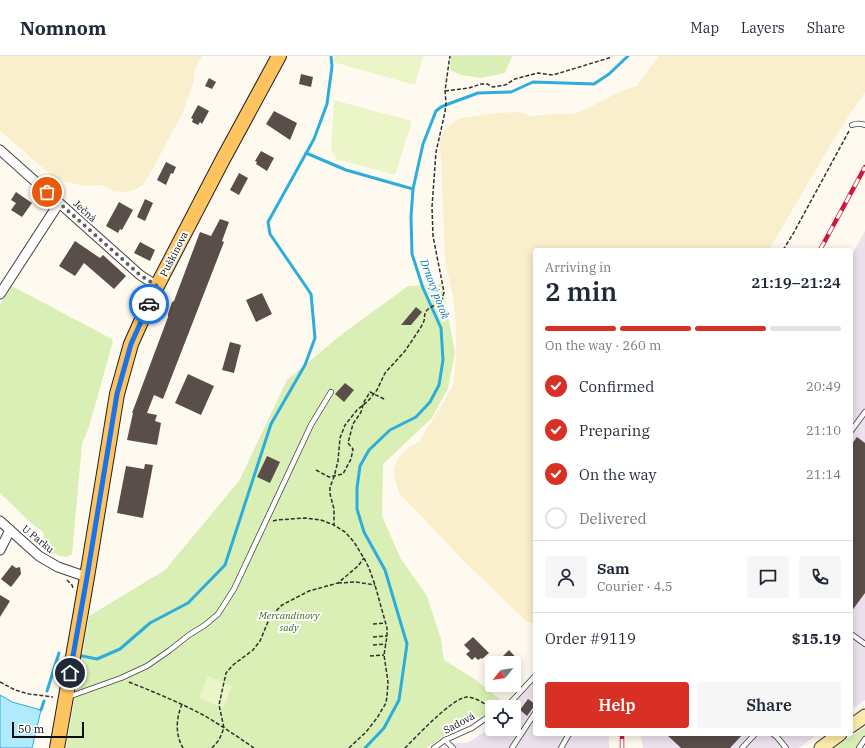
<!DOCTYPE html>
<meta charset="utf-8">
<style>
:root{--surface:#fff;--page:#f6f6f7;--text:#1f2937;--muted:#747a83;--line:#e0e1e3;--accent:#d93025}
body{margin:0;font-family:"IBM Plex Serif",serif;background:var(--page);color:var(--text);height:100vh;display:flex;flex-direction:column;font-size:15px;white-space:nowrap}
*{box-sizing:border-box;margin:0}
p{font-size:13px;color:var(--muted)}
.icon{flex:none;width:22px;height:22px;fill:none;stroke:currentColor;stroke-width:2;stroke-linecap:round;stroke-linejoin:round}
.map{position:relative;flex:1;overflow:hidden}
.details{position:absolute;left:533px;top:192px;width:320px;height:488px;display:flex;flex-direction:column;background:var(--surface);border-radius:4px;box-shadow:0 2px 10px #0003}
.details>*{flex:none}
.needle{width:26px;rotate:240deg}
.buttons{position:absolute;left:485px;top:600px;display:grid;gap:8px}
.buttons a{display:grid;place-items:center;width:36px;height:36px;border-radius:4px;background:var(--surface);box-shadow:0 2px 10px #0003;font-size:20px}
.scale{position:absolute;left:12px;bottom:10px;width:72px;box-sizing:border-box;padding-left:4px;border:2px solid #0f0f0f;border-top:0;font-size:11px;line-height:14px;white-space:nowrap;color:#0f0f0f;-webkit-text-stroke:3px #fff;paint-order:stroke}
.pin{position:absolute;display:grid;place-items:center;width:34px;height:34px;color:#fff;margin:-17px;border:2px solid #fff;border-radius:50%;box-shadow:0 1px 4px #0007}
.courier{position:absolute;display:grid;place-items:center;width:40px;height:40px;margin:-20px;border:3px solid #1a73e8;border-radius:50%;background:#fff;color:#222;box-shadow:0 1px 5px #0007}
.summary em{font-style:normal;font-weight:600}
.summary div{display:flex;flex-direction:column-reverse}
.summary{display:flex;align-items:center;justify-content:space-between;height:68px;padding:0 12px}
h1{font-size:26px;font-weight:600;line-height:30px}
.bar{display:grid;grid-template-columns:repeat(4,1fr);gap:6px 4px;align-content:center;height:48px;padding:0 12px}
.bar i{height:5px;border-radius:3px;background:var(--line)}
.bar .active{background:var(--accent)}
.bar p{grid-column:span 4}
.line{display:flex;align-items:center;gap:10px;padding:0 12px;border-top:1px solid var(--line)}
.line div{flex:1}
.round{display:grid;place-items:center;flex:none;width:42px;height:42px;border-radius:4px;background:var(--page)}
ol{padding:0 12px;list-style:none}
li{display:flex;align-items:center;gap:12px;height:44px}
li p{margin-inline-start:auto}
li .icon{padding:4px;border-radius:50%;background:var(--accent);color:#fff;stroke-width:4}
li:last-child{color:var(--muted)}
li i{width:22px;height:22px;border:2px solid var(--line);border-radius:50%}
.action{display:flex;gap:8px;margin-top:auto;padding:8px 12px}
.action a{flex:1;height:46px;border-radius:4px;background:var(--accent);color:#fff;font-size:16px;font-weight:600;line-height:46px;text-align:center}
.action a+a{background:var(--page);color:var(--text)}
header{display:flex;align-items:center;gap:24px;box-sizing:border-box;height:56px;padding:0 20px;background:var(--surface);border-bottom:1px solid var(--line)}
header strong{font-size:19px}
nav{display:flex;gap:22px;margin-inline-start:auto;font-size:14px}
.map>svg:first-child{display:block}
.industrial{fill:#ebe2ee}
.farmland{fill:#f9efcd}
.green{fill:#daefb5}
.pitch{fill:#ebf5c8}
.water{fill:#afeafd;stroke:#2daddc}
.lines{fill:none;stroke-linecap:round;stroke-linejoin:round}
.stream{stroke:#2daddc;stroke-width:3}
.building{fill:#594e4a}
.lane-casing{stroke:#424242;stroke-width:6}
.street-casing{stroke:#424242;stroke-width:11}
.secondary-casing{stroke:#313131;stroke-width:15}
.primary-casing{stroke:#202020;stroke-width:16}
.path{stroke:#313131;stroke-width:1.5;stroke-dasharray:4 2;stroke-linecap:butt}
.lane{stroke:#fff;stroke-width:4.5}
.street{stroke:#fff;stroke-width:9}
.secondary{stroke:#ffebab;stroke-width:13}
.primary{stroke:#ffc460;stroke-width:14}
.rail-casing{stroke:#cf1737;stroke-width:4.5}
.rail{stroke:#fff;stroke-width:3;stroke-dasharray:9;stroke-linecap:butt}
.path-bridge{stroke:#313131;stroke-width:1.5;stroke-dasharray:4 2;stroke-linecap:butt}
.done{stroke:#63615e;stroke-width:4;stroke-dasharray:0 7.2}
.route{stroke:#1a73e8;stroke-width:5}
.labels{text-anchor:middle;dominant-baseline:central;stroke-width:4;stroke-linejoin:round;paint-order:stroke}
.street-label{font-size:10px;fill:#0f0f0f;stroke:#fff}
.park-label{font-size:10px;font-style:italic;fill:#356e17;stroke:#fff}
.water-label{font-size:11px;font-style:italic;fill:#097caf;stroke:#fff}
</style>
<header>
<strong>Nomnom</strong>
<nav><a>Map</a><a>Layers</a><a>Share</a></nav>
</header>
<div class="map">
<svg width="865" height="692" viewBox="0 0 865 692">
<rect width="100%" height="100%" fill="#fffaf0"/>
<g class="industrial">
<polygon points="865,175 865,644 851,654 851,200"/>
<polygon points="535,624 535,678 609,678 609,692 445,692 452,686 454,687 467,687 492,671 492,673 514,673 514,651 511,651"/>
<polygon points="640,678 818,678 799,692 643,692"/>
</g>
<g class="farmland">
<polygon points="0,0 202,0 195,13 193,28 182,58 151,116 143,129 133,135 123,136 114,135 103,129 87,130 79,129 63,125 51,119 0,75"/>
<polygon points="659,0 865,0 865,36 851,56 840,74 831,88 769,194 535,194 535,568 526,565 463,504 399,437 395,423 394,413 398,402 409,391 419,386 453,330 456,300 456,267 453,241 445,205 441,101 439,84 446,72 460,62 496,57 517,56 532,60 552,58 567,58 580,56 623,34 637,30"/>
</g>
<g class="green">
<polygon points="451,0 512,0 505,17 481,22 461,19 450,14"/>
<polygon points="442,228 455,297 448,332 432,362 383,408 382,460 401,503 427,540 441,583 444,604 473,622 506,648 500,651 492,651 492,655 453,674 426,692 66,692 89,560 165,514 239,425 287,324 342,278 408,230"/>
<path d="M12,230L112,283L113,285L89,371L82,388L72,498C64,505 54,497 46,493L43,476L31,467L0,437V248Z"/>
<polygon points="865,671 865,680 861,684 856,692 833,692"/>
</g>
<g class="pitch">
<polygon points="335,0 423,0 415,29 333,6"/>
<polygon points="334,44 412,65 395,119 336,103 331,94"/>
<polygon points="208,620 232,630 223,652 199,642"/>
</g>
<polygon class="water" points="0,639 12,646 41,654 32,692 0,692"/>
<g class="lines">
<g class="stream">
<polyline points="306,97 346,114 413,133"/>
<polyline points="82,600 97,603 120,593 150,567 188,547 225,509 271,368 305,309 315,282 311,238 270,178 268,166 314,83 327,48 332,10 331,0"/>
<polyline points="47,635 59,597"/>
<polyline points="41,654 44,645"/>
<polyline points="365,692 384,672 399,644 407,588 385,514 364,476 357,453 357,432 360,410 369,394 390,374 416,361 430,346 439,329 443,304 441,272 423,232 412,198 411,161 413,133 423,88 436,55 441,51 451,47 478,37 511,36 533,26 594,28 609,18 628,0"/>
</g>
</g>
<g class="building">
<polygon points="301,18 313,21 311,31 299,28"/>
<polygon points="209,22 216,26 212,33 205,30"/>
<polygon points="198,49 209,55 202,68 200,66 198,69 192,66 193,63 191,62"/>
<polygon points="274,55 297,67 290,84 266,68"/>
<polygon points="261,95 274,102 267,115 256,108 257,106 255,105"/>
<polygon points="166,106 176,111 173,118 171,117 166,129 157,124"/>
<polygon points="239,117 248,122 239,139 230,134"/>
<polygon points="16,136 32,147 22,161 11,154 16,147 11,144"/>
<polygon points="145,143 153,147 145,165 137,161"/>
<polygon points="119,146 133,154 122,174 120,173 118,177 106,170"/>
<polygon points="220,163 229,166 222,185 224,186 163,343 154,339 147,357 157,359 155,365 161,367 157,389 127,384 133,357 132,357 168,261 168,258 172,246 174,245 200,176 211,180"/>
<polygon points="75,185 100,202 103,199 126,220 114,233 84,207 75,220 59,210"/>
<polygon points="140,186 155,194 150,205 134,197"/>
<polygon points="262,237 272,258 256,266 246,244"/>
<polygon points="416,251 422,256 411,269 401,269"/>
<polygon points="230,286 241,289 234,317 222,314"/>
<polygon points="188,318 214,330 201,359 175,347"/>
<polygon points="345,327 354,334 344,346 335,338"/>
<polygon points="857,381 865,387 865,537 851,556 851,389"/>
<polygon points="267,400 280,406 270,427 257,421"/>
<polygon points="145,408 153,409 143,462 117,457 126,410 144,413"/>
<polygon points="12,509 16,512 20,511 21,518 11,531 1,523"/>
<polygon points="0,539 10,545 0,561"/>
<polygon points="473,581 489,597 482,603 481,602 478,604 475,601 472,604 466,598 470,595 464,589"/>
<polygon points="509,594 521,607 506,607 501,602"/>
<polygon points="528,643 535,648 535,649 527,660 520,654"/>
<polygon points="666,678 743,678 730,692 681,692"/>
</g>
<g class="lines">
<defs>
<g id="lane">
<path d="M852,69C857,67 860,67 865,69"/>
<polyline points="851,375 865,356"/>
<polyline points="851,578 865,588"/>
<polyline points="68,641 121,622 147,610 170,594 189,579 205,569 218,558 234,533 311,369 331,336"/>
<polyline points="503,651 511,646 535,620"/>
<polyline points="773,678 777,681 786,692"/>
<polyline points="445,684 453,692"/>
<polyline points="434,692 445,684 472,672 492,658"/>
<polyline points="512,692 535,657"/>
<polyline points="561,692 569,678"/>
<polyline points="742,692 755,678"/>
<polyline points="859,692 865,683"/>
</g>
<g id="street">
<polyline points="0,94 140,219 157,230"/>
<polyline points="0,238 59,147"/>
<polyline points="0,465 39,500 58,511 87,521"/>
<polyline points="0,494 10,474"/>
</g>
<g id="secondary">
<polyline points="851,670 865,660"/>
<polyline points="821,692 840,678"/>
</g>
<polyline id="primary" points="57,692 87,521 117,338 131,288 157,230 222,105 279,0"/>
</defs>
<use href="#lane" class="lane-casing"/>
<use href="#street" class="street-casing"/>
<use href="#secondary" class="secondary-casing"/>
<use href="#primary" class="primary-casing"/>
<g class="path">
<polyline points="445,35 469,32 481,28 487,28 493,31 505,29 515,23 538,17 553,19 609,2 612,0"/>
<polyline points="783,194 793,178 849,75"/>
<polyline points="273,465 277,464 305,462 321,464 334,469"/>
<polyline points="67,524 72,529 73,532"/>
<polyline points="338,527 356,526 375,529"/>
<polyline points="373,568 385,567"/>
<polyline points="373,581 387,580"/>
<polyline points="373,589 386,588"/>
<polyline points="370,600 384,599"/>
<polyline points="0,626 15,634 29,638 53,641"/>
<path d="M129,626C154,636 181,647 205,660C222,670 238,681 254,692"/>
<path d="M182,648C176,663 175,678 183,692"/>
<polyline points="212,692 219,684 224,672 219,649 226,617 233,609 253,594 260,585 270,561 282,549 309,535 338,527 358,510 364,502"/>
<polyline points="349,692 366,676 377,662 386,647 387,640 388,626 384,599 387,580 387,572 375,529 369,512 365,504 354,486 345,476 334,469 334,453 330,438 330,431 334,421 338,405 340,382 345,369 357,354 368,345 377,334 385,317 405,295 421,271 424,265 425,257 427,254 442,244 444,236 433,180 432,151 436,96 445,56 446,47 445,35 449,6 450,0"/>
<path d="M405,692C416,681 452,642 467,641C475,641 483,647 490,651"/>
</g>
<use href="#lane" class="lane"/>
<use href="#street" class="street"/>
<use href="#secondary" class="secondary"/>
<use href="#primary" class="primary"/>
<defs>
<g id="rail">
<polyline points="820,194 865,111"/>
<polyline points="622,692 622,678"/>
</g>
</defs>
<use href="#rail" class="rail-casing"/>
<use href="#rail" class="rail"/>
<polyline class="path-bridge" points="316,414 329,421 343,418 351,403 353,393 348,387 353,368 361,356 364,346 370,336 386,344"/>
</g>
<g class="lines">
<polyline class="done" points="47,136 140,219 157,230 149,248"/>
<polyline class="route" points="70,617 87,521 117,338 131,288 149,248"/>
</g>
<g class="labels">
<g class="street-label">
<text transform="translate(85 155) rotate(42)">Ječná</text>
<text transform="translate(174 198) rotate(-63)">Puškinova</text>
<text transform="translate(38 483) rotate(39)">U Parku</text>
<text transform="translate(459 667) rotate(-28)">Sadová</text>
</g>
<g class="park-label">
<text x="289" y="559">Mercandinovy<tspan x="289" dy="12">sady</tspan></text>
</g>
<g class="water-label">
<text transform="translate(435 233) rotate(69)">Drnový potok</text>
</g>
</g>
</svg>
<div class="buttons">
<a><svg class="needle" viewBox="-14 -14 28 28"><path d="M0-13l5 13h-10z" fill="#e53935"/><path d="M0 13l5-13h-10z" fill="#747a83"/></svg></a>
<a><svg class="icon" aria-label="locate" viewBox="0 0 24 24"><circle cx="12" cy="12" r="6"/><path d="M12 2v4M12 18v4M2 12h4M18 12h4"/></svg></a>
</div>
<div class="scale">50 m</div>
<div class="pin" style="left:47px;top:136px;background:#ea580c"><svg class="icon" aria-label="bag" viewBox="0 0 24 24"><path d="M5 8h14l-1 12H6zM9 8a3 3 0 0 1 6 0"/></svg></div>
<div class="pin" style="left:70px;top:617px;background:#1f2937"><svg class="icon" aria-label="home" viewBox="0 0 24 24"><path d="M3 11l9-7 9 7M6 9v11h12V9"/></svg></div>
<div class="courier" style="left:149px;top:248px"><svg class="icon" aria-label="car" viewBox="0 0 24 24"><path d="M5 17H2v-5l4-1 3-4h7l3 4 3 1v5h-3M9 17h6M6 11h13"/><circle cx="7" cy="17" r="2"/><circle cx="17" cy="17" r="2"/></svg></div>
<section class="details">
<div class="summary"><div><h1>2 min</h1><p>Arriving in</p></div><em>21:19–21:24</em></div>
<div class="bar"><i class="active"></i><i class="active"></i><i class="active"></i><i></i><p>On the way · 260 m</p></div>
<ol>
<li><svg class="icon" aria-label="check" viewBox="0 0 24 24"><path d="M5 12l5 5 9-10"/></svg>Confirmed<p>20:49</p></li>
<li><svg class="icon" aria-label="check" viewBox="0 0 24 24"><path d="M5 12l5 5 9-10"/></svg>Preparing<p>21:10</p></li>
<li><svg class="icon" aria-label="check" viewBox="0 0 24 24"><path d="M5 12l5 5 9-10"/></svg>On the way<p>21:14</p></li>
<li><i></i>Delivered</li>
</ol>
<div class="line" style="height:72px"><a class="round"><svg class="icon" aria-label="person" viewBox="0 0 24 24"><circle cx="12" cy="8" r="4"/><path d="M4 21q1-7 8-7t8 7"/></svg></a><div><b>Sam</b><p>Courier · 4.5</p></div><a class="round"><svg class="icon" aria-label="chat" viewBox="0 0 24 24"><path d="M4 5h16v11H9l-5 4z"/></svg></a><a class="round"><svg class="icon" aria-label="phone" viewBox="0 0 24 24"><path d="M5 4h4l2 5-3 2q2 4 5 5l2-3 5 2v4C11 20 4 13 5 4z"/></svg></a></div>
<div class="line" style="height:52px"><div>Order #9119</div><b>$15.19</b></div>
<div class="action"><a>Help</a><a>Share</a></div>
</section>
</div>
